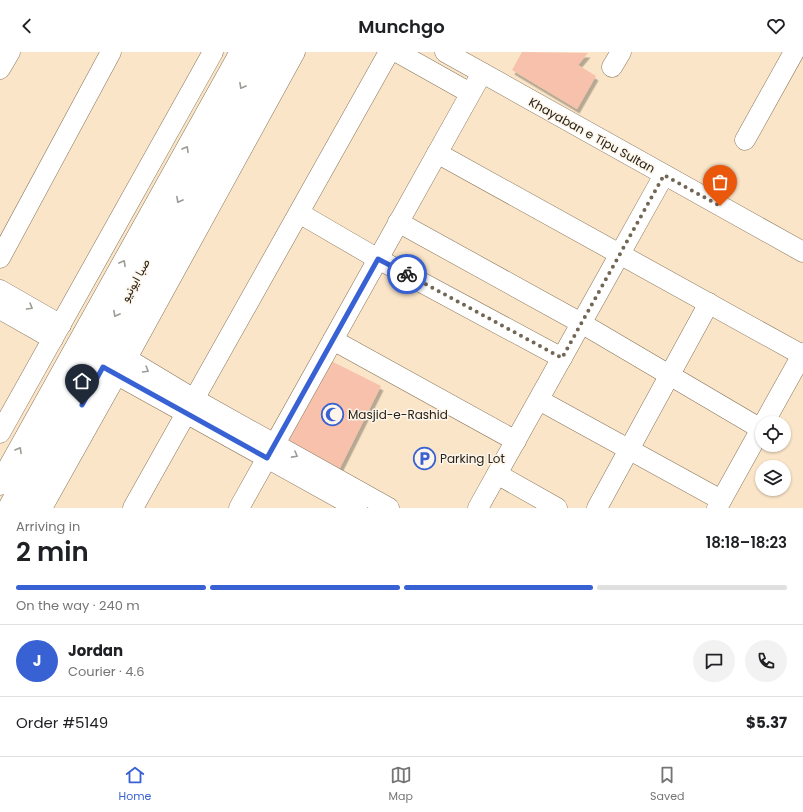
<!DOCTYPE html>
<meta charset="utf-8">
<style>
:root{--surface:#fff;--page:#f2f2f2;--text:#202124;--muted:#757577;--line:#e0e0e0;--accent:#3862d3}
body{margin:0;font-family:Poppins,Vazirmatn,sans-serif;background:var(--page);color:var(--text);height:100vh;display:flex;flex-direction:column;font-size:15px;white-space:nowrap}
*{box-sizing:border-box;margin:0}
p{font-size:13px;color:var(--muted)}
.icon{flex:none;width:22px;height:22px;fill:none;stroke:currentColor;stroke-width:2;stroke-linecap:round;stroke-linejoin:round}
.map{position:relative;height:456px;overflow:hidden}
.drawer{display:flex;flex-direction:column;background:var(--surface);flex:1}
.drawer>*{flex:none}
.buttons{position:absolute;left:755px;top:364px;display:grid;gap:8px}
.buttons a{display:grid;place-items:center;width:36px;height:36px;border-radius:50%;background:var(--surface);box-shadow:0 1px 3px #0004;font-size:20px}
.pin{position:absolute;display:grid;place-items:center;width:34px;height:34px;color:#fff;margin:-41px -17px;border-radius:50% 50% 50% 0;rotate:-45deg;box-shadow:0 0 4px #0007}
.pin .icon{rotate:45deg}
.courier{position:absolute;display:grid;place-items:center;width:40px;height:40px;margin:-20px;border:3px solid #3862d3;border-radius:50%;background:#fff;color:#222;box-shadow:0 1px 5px #0007}
.headline em{font-style:normal;font-weight:600}
.headline div{display:flex;flex-direction:column-reverse}
.headline{display:flex;align-items:center;justify-content:space-between;height:68px;padding:0 16px}
h1{font-size:26px;font-weight:600;line-height:30px}
.bar{display:grid;grid-template-columns:repeat(4,1fr);gap:6px 4px;align-content:center;height:48px;padding:0 16px}
.bar i{height:5px;border-radius:3px;background:var(--line)}
.bar .active{background:var(--accent)}
.bar p{grid-column:span 4}
.line{display:flex;align-items:center;gap:10px;padding:0 16px;border-top:1px solid var(--line)}
.line div{flex:1}
.round{display:grid;place-items:center;flex:none;width:42px;height:42px;border-radius:21px;background:var(--page)}
header{display:flex;justify-content:space-between;align-items:center;height:52px;padding:0 16px;background:var(--surface);font-size:18px;font-weight:600}
.tab-bar{display:flex;justify-content:space-around;align-items:center;height:56px;border-top:1px solid var(--line);background:var(--surface);font-size:11px;color:var(--muted)}
.tab-bar a{display:grid;justify-items:center;gap:2px}
.tab-bar .active{color:var(--accent)}
.map>svg:first-child{display:block}
.building{fill:#f7c1ab;filter:url(#shadow)}
.lines{fill:none;stroke-linecap:round;stroke-linejoin:round}
.minor-casing{stroke:#87755b;stroke-width:21}
.major-casing{stroke:#87755b;stroke-width:23}
.minor{stroke:#fff;stroke-width:20}
.major{stroke:#fff;stroke-width:22}
.oneway{stroke:#9e9b96}
.done{stroke:#726654;stroke-width:4;stroke-dasharray:0 7.2}
.route{stroke:#3862d3;stroke-width:5}
.labels{text-anchor:middle;dominant-baseline:central;stroke-width:3;stroke-linejoin:round;paint-order:stroke}
.street-label{font-size:12px;fill:#282116;stroke:#fdf5e9}
.poi-label{font-size:12px;fill:#282116;stroke:#fdf5e9;text-anchor:start}
</style>
<header><svg class="icon" aria-label="back" viewBox="0 0 24 24"><path d="M15 5l-7 7 7 7"/></svg>Munchgo<svg class="icon" aria-label="heart" viewBox="0 0 24 24"><path d="M12 20l-8-8c-3-5 5-10 8-4 3-6 11-1 8 4z"/></svg></header>
<div class="map">
<svg width="803" height="456" viewBox="0 0 803 456">
<defs>
<filter id="shadow"><feDropShadow dx="2.5" dy="4.5" stdDeviation="0" flood-color="#0004"/></filter>
</defs>
<rect width="100%" height="100%" fill="#fae5c8"/>
<g class="building">
<polygon points="522,0 588,1 578,13 596,24 577,57 512,18"/>
<polygon points="327,307 381,334 339,418 285,390"/>
</g>
<g class="lines">
<defs>
<g id="minor">
<polyline points="397,0 470,41"/>
<polyline points="445,0 803,200"/>
<polyline points="612,15 621,0"/>
<polyline points="0,17 10,0"/>
<polyline points="745,88 794,0"/>
<polyline points="437,101 802,303"/>
<polyline points="299,161 378,207 562,306"/>
<polyline points="398,170 581,271 761,377"/>
<polyline points="0,206 111,0"/>
<polyline points="0,238 61,273"/>
<polyline points="0,257 53,287"/>
<polyline points="333,288 516,389"/>
<polyline points="116,300 194,347 389,456"/>
<polyline points="127,306 295,0"/>
<polyline points="103,315 357,456"/>
<polyline points="539,348 721,448"/>
<polyline points="764,371 803,301"/>
<polyline points="0,381 213,0"/>
<polyline points="497,422 557,456"/>
<polyline points="24,456 278,0"/>
<polyline points="42,456 117,322"/>
<polyline points="133,456 389,0"/>
<polyline points="239,456 482,21"/>
<polyline points="478,456 664,123"/>
<polyline points="597,456 709,251"/>
<polyline points="717,456 762,375"/>
</g>
<g id="major">
<polyline points="0,432 241,0"/>
<polyline points="9,456 261,0"/>
</g>
</defs>
<use href="#minor" class="minor-casing"/>
<use href="#major" class="major-casing"/>
<use href="#minor" class="minor"/>
<use href="#major" class="major"/>
</g>
<defs><path id="oneway-chevron" d="M-2-3.5L2.5 0L-2 3.5" fill="none" stroke-width="1.6" stroke-linecap="round" stroke-linejoin="round"/></defs>
<g class="oneway">
<use href="#oneway-chevron" transform="translate(242 34) rotate(119)"/>
<use href="#oneway-chevron" transform="translate(186 97) rotate(-61)"/>
<use href="#oneway-chevron" transform="translate(179 148) rotate(119)"/>
<use href="#oneway-chevron" transform="translate(123 211) rotate(-61)"/>
<use href="#oneway-chevron" transform="translate(30 255) rotate(30)"/>
<use href="#oneway-chevron" transform="translate(116 262) rotate(119)"/>
<use href="#oneway-chevron" transform="translate(146 318) rotate(31)"/>
<use href="#oneway-chevron" transform="translate(19 398) rotate(-61)"/>
<use href="#oneway-chevron" transform="translate(295 403) rotate(29)"/>
</g>
<g class="lines">
<polyline class="done" points="407,222 562,306 664,123 720,154"/>
<polyline class="route" points="82,353 103,315 267,406 378,207 407,222"/>
</g>
<defs>
<symbol id="mosque-ring" viewBox="-11 -11 22 22"><circle r="9.5" fill="#fdf5e9" stroke="#3862d3" stroke-width="1.5"/><path d="M3.5-4.9A6 6 0 1 0 3.5 4.9A5 5 0 1 1 3.5-4.9Z" fill="#3862d3"/></symbol>
<symbol id="parking-ring" viewBox="-11 -11 22 22"><circle r="9.5" fill="#fdf5e9" stroke="#3862d3" stroke-width="1.5"/><path d="M-3.5-5.5H1a3.5 3.5 0 0 1 0 7H-1V5.5H-3.5ZM-1-3.4V-.6H.8a1.4 1.4 0 0 0 0-2.8Z" fill="#3862d3"/></symbol>
</defs>
<g fill-rule="evenodd">
<use href="#mosque-ring" x="320" y="350" width="25" height="25"/>
<use href="#parking-ring" x="412" y="394" width="25" height="25"/>
</g>
<g class="labels">
<g class="street-label">
<text transform="translate(592 83) rotate(29)">Khayaban e Tipu Sultan</text>
<text transform="translate(135 228) rotate(-61)">صبا ایونیو</text>
</g>
<g class="poi-label">
<text x="348" y="362">Masjid-e-Rashid</text>
<text x="440" y="406">Parking Lot</text>
</g>
</g>
</svg>
<div class="buttons">
<a><svg class="icon" aria-label="locate" viewBox="0 0 24 24"><circle cx="12" cy="12" r="6"/><path d="M12 2v4M12 18v4M2 12h4M18 12h4"/></svg></a>
<a><svg class="icon" aria-label="layers" viewBox="0 0 24 24"><path d="M12 4l9 5-9 5-9-5zM3 14l9 5 9-5"/></svg></a>
</div>
<div class="pin" style="left:720px;top:154px;background:#ea580c"><svg class="icon" aria-label="bag" viewBox="0 0 24 24"><path d="M5 8h14l-1 12H6zM9 8a3 3 0 0 1 6 0"/></svg></div>
<div class="pin" style="left:82px;top:353px;background:#1f2937"><svg class="icon" aria-label="home" viewBox="0 0 24 24"><path d="M3 11l9-7 9 7M6 9v11h12V9"/></svg></div>
<div class="courier" style="left:407px;top:222px"><svg class="icon" aria-label="bike" viewBox="0 0 24 24"><circle cx="6" cy="16" r="4"/><circle cx="18" cy="16" r="4"/><path d="M6 16l4-8h5l3 8M10 8l3 8H6M13 5h3"/></svg></div>
</div>
<section class="drawer">
<div class="headline"><div><h1>2 min</h1><p>Arriving in</p></div><em>18:18–18:23</em></div>
<div class="bar"><i class="active"></i><i class="active"></i><i class="active"></i><i></i><p>On the way · 240 m</p></div>
<div class="line" style="height:72px"><b class="round" style="background:var(--accent);color:#fff">J</b><div><b>Jordan</b><p>Courier · 4.6</p></div><a class="round"><svg class="icon" aria-label="chat" viewBox="0 0 24 24"><path d="M4 5h16v11H9l-5 4z"/></svg></a><a class="round"><svg class="icon" aria-label="phone" viewBox="0 0 24 24"><path d="M5 4h4l2 5-3 2q2 4 5 5l2-3 5 2v4C11 20 4 13 5 4z"/></svg></a></div>
<div class="line" style="height:52px"><div>Order #5149</div><b>$5.37</b></div>
</section>
<nav class="tab-bar">
<a class="active"><svg class="icon" aria-label="home" viewBox="0 0 24 24"><path d="M3 11l9-7 9 7M6 9v11h12V9"/></svg>Home</a>
<a><svg class="icon" aria-label="map" viewBox="0 0 24 24"><path d="M3 6l6-2 6 2 6-2v14l-6 2-6-2-6 2zM9 4v14M15 6v14"/></svg>Map</a>
<a><svg class="icon" aria-label="saved" viewBox="0 0 24 24"><path d="M7 4h10v16l-5-4-5 4z"/></svg>Saved</a>
</nav>
